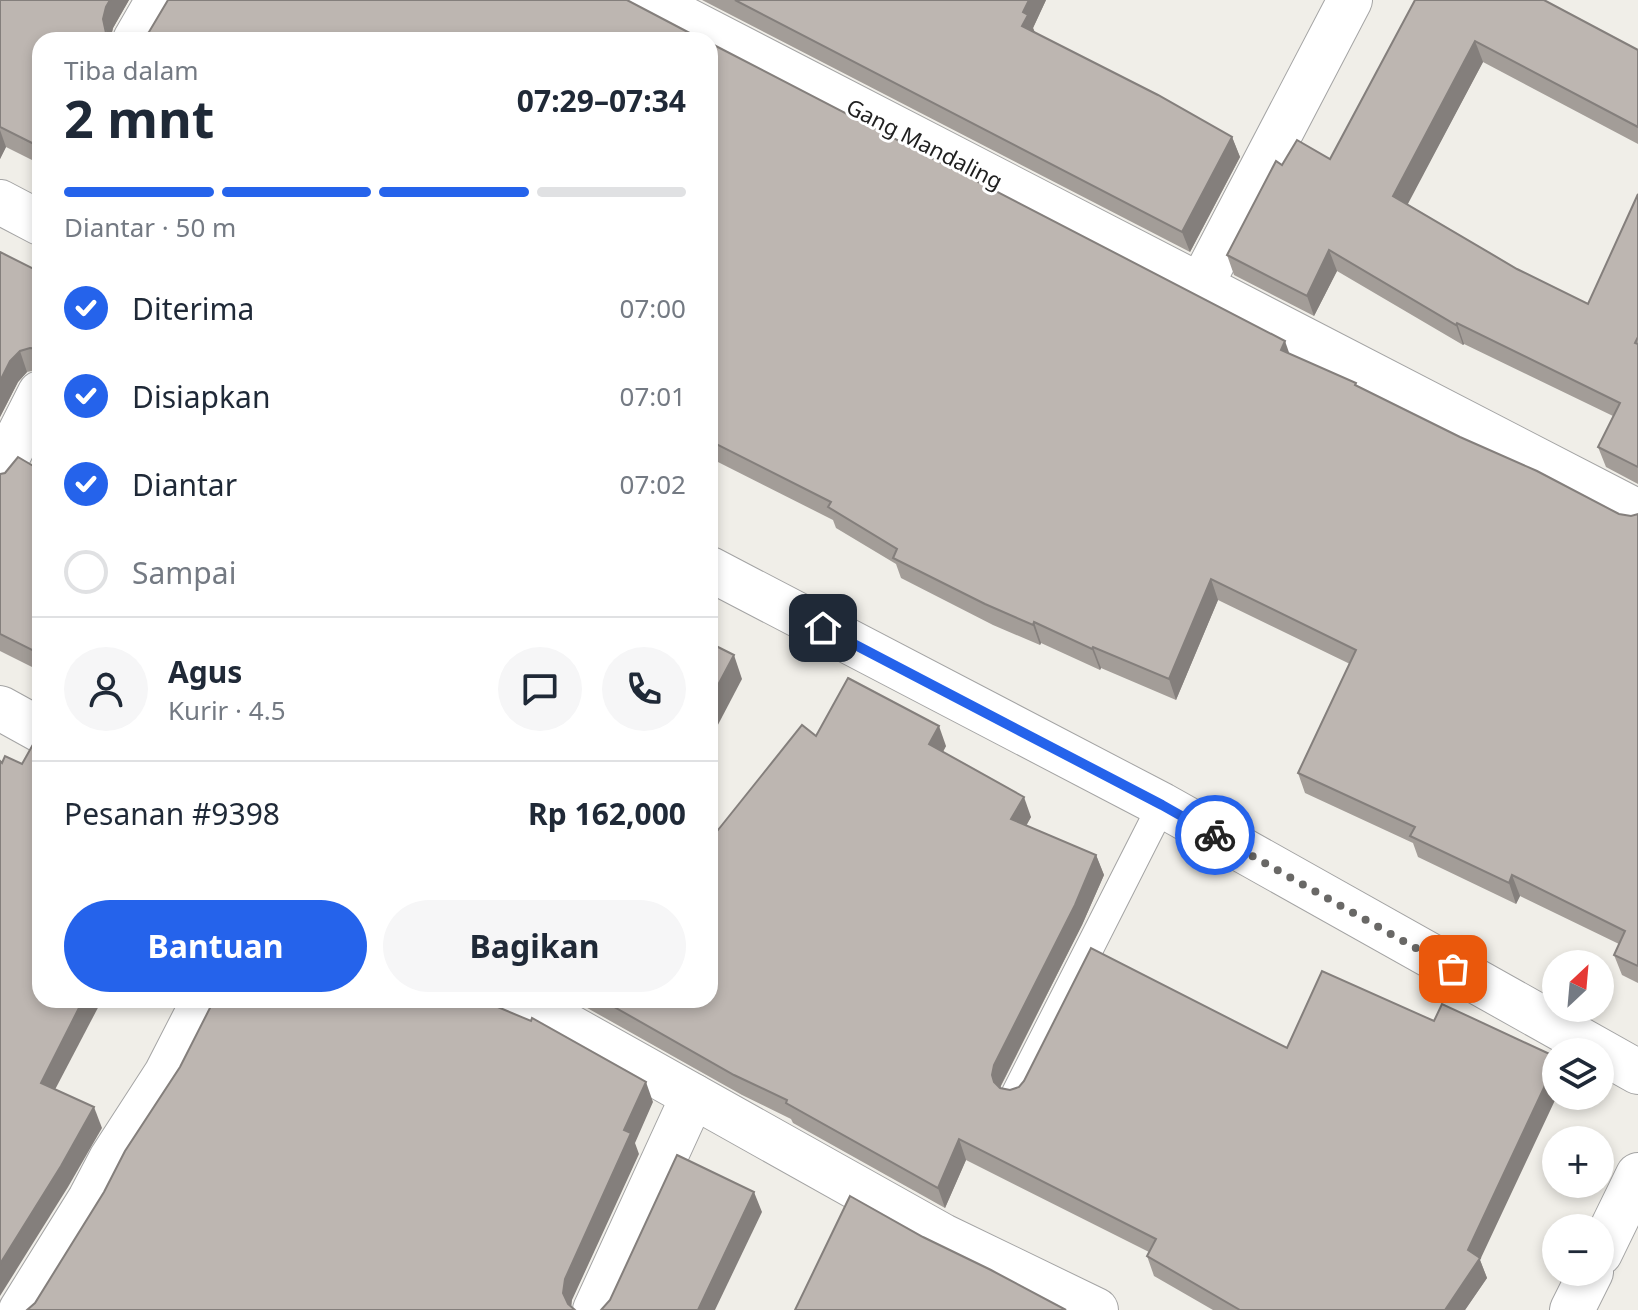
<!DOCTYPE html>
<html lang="id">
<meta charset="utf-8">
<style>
:root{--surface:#fff;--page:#f6f6f7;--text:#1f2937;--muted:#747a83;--line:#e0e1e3;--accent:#2563eb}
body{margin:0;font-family:"Noto Sans",sans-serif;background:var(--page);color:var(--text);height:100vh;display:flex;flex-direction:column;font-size:30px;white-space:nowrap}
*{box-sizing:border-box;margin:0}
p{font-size:26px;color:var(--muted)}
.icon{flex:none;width:44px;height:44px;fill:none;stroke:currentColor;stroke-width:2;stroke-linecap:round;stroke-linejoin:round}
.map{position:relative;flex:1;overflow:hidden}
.panel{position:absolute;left:32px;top:32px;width:686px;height:976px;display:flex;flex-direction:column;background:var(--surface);border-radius:24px;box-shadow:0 4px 12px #0003}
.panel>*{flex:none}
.needle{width:52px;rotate:26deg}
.tools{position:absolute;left:1542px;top:950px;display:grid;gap:16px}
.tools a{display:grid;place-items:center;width:72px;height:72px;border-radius:50%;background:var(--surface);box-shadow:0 4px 12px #0003;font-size:40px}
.pin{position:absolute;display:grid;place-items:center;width:68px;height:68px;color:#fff;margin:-34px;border-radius:16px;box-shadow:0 4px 12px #0006}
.courier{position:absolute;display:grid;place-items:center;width:80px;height:80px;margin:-40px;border:6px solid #2563eb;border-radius:50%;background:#fff;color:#222;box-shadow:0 2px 10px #0007}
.summary em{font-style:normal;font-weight:700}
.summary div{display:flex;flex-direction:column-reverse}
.summary{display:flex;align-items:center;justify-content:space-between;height:136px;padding:0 32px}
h1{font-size:52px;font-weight:700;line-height:60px}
.bar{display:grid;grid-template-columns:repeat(4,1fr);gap:12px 8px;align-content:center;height:96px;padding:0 32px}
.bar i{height:10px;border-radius:6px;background:var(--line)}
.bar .active{background:var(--accent)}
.bar p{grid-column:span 4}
.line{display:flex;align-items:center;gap:20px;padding:0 32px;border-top:2px solid var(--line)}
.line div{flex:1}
.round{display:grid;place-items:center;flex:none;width:84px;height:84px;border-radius:42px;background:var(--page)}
ol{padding:0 32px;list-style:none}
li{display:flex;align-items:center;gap:24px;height:88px}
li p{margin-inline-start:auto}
li .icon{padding:8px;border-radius:50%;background:var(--accent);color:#fff;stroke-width:4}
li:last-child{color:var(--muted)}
li i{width:44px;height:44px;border:4px solid var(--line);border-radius:50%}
.cta{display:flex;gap:16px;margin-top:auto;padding:16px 32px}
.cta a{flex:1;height:92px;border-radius:48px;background:var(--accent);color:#fff;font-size:32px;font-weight:700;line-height:92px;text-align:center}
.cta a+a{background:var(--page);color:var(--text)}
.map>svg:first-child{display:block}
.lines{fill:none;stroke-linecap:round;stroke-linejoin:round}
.service-casing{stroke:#a4a4a4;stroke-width:30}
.minor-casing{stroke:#a4a4a4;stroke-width:46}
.service{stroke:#fff;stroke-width:28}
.minor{stroke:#fff;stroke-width:44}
.wall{fill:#a39d98}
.shaded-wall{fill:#847f7c}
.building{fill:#bdb6b1;stroke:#847f7c;stroke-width:2}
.done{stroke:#696866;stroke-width:8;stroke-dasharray:0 14.4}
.route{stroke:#2563eb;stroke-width:10}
.labels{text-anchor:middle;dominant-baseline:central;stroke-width:6;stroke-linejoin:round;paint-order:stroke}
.street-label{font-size:22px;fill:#202020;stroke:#fff}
</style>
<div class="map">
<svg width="1638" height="1310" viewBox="0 0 1638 1310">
<rect width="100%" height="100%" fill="#f0eee8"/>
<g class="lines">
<defs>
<polyline id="service" points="1016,1093 1162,805"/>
<g id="minor">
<polyline points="648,0 1638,512"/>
<polyline points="135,40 158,0"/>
<polyline points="0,202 40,223"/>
<polyline points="1201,285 1350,0"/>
<polyline points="0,472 40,393"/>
<polyline points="710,569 1162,805 1638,1072"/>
<polyline points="0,708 40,730"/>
<polyline points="522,1000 943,1236 1096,1310"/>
<polyline points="1600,1253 1638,1175"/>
<polyline points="21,1310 90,1199 111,1159 166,1074 204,1000"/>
<polyline points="595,1310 693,1096"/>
<polyline points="1572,1310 1591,1272"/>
</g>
</defs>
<use href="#service" class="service-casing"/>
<use href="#minor" class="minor-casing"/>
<use href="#service" class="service"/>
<use href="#minor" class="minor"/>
</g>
<g class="wall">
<polygon points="0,0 129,0 113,28 111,37 40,40 40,164 6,147 0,159"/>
<polygon points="702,0 1046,0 1033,28 1035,33 1232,137 1240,157 1190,252"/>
<polygon points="1415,0 1638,50 1638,144 1483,62 1407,204 1517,269 1588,304 1638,194 1638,484 1606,467 1598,447 1613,416 1464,344 1463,345 1337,271 1314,316 1234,275 1227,255 1282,165 1330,159"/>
<polygon points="710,43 1290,354 1619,514 1631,516 1638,514 1638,983 1622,975 1614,955 1619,944 1520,896 1516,904 1418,857 1413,843 1305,793 1298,773 1350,664 1218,600 1176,700 1101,668 1100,670 1041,643 1040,645 993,625 901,578 896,564 836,528 833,520 710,458"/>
<polygon points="0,252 40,272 40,369 27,372 18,382 0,417"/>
<polygon points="40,470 40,671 0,651 0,474"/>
<polygon points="816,736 946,746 943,752 1031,817 1026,825 1096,855 1104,875 1082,925 1000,1088 1480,1260 1487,1278 1465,1310 1213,1310 1154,1276 1147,1256 1149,1252 966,1160 945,1208 793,1123 791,1119 742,1095 573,1000 710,1000"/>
</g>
<g class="shaded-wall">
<polygon points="110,0 129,0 113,28 110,40 109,40 103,19 106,7"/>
<polygon points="1029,0 1046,0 1033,28 1036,35 1022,26 1023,12"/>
<polygon points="1475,41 1483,62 1401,217 1393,196"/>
<polygon points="0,130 6,147 0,159"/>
<polygon points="1232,137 1240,157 1190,252 1182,232"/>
<polygon points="1329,250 1337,271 1314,316 1307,296"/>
<polygon points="1457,323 1464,344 1463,345 1456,325"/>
<polygon points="1285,341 1292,361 1281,350"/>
<polygon points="20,351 27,372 18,382 0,417 0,381 10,361"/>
<polygon points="1211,579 1218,600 1176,700 1169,679"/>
<polygon points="1034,622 1041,643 1040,645 1033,625"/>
<polygon points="1093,647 1101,668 1100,670 1092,649"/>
<polygon points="734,655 742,679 710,740 710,700"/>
<polygon points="939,726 946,746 936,764 929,744"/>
<polygon points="1024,797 1031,817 1019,839 1011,819"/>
<polygon points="1096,855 1104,875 1082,925 1001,1085 999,1095 992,1075 994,1065"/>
<polygon points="1512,875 1520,896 1516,904 1509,883"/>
<polygon points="83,1000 102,1000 48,1103 41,1083"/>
<polygon points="1556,1062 1557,1096 1480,1260 1487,1278 1465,1310 1445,1310 1468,1250"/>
<polygon points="646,1082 653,1102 635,1143 639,1154 572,1300 571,1310 563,1293 565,1279 624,1130"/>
<polygon points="94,1107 102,1128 68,1187 0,1296 0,1264"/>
<polygon points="959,1139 966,1160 945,1208 938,1188"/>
<polygon points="754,1192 762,1212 715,1310 698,1310"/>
</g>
<g class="building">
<polygon points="0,0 110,0 106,7 103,19 106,33 114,40 40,40 40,141 38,146 0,127"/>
<polygon points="168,0 627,0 703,40 141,40 149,32"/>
<polygon points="735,0 1029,0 1023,12 1028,15 1022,26 1158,95 1232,137 1182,232"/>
<polygon points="1415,0 1544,0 1638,50 1638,127 1475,41 1393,196 1517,269 1588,304 1638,194 1638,337 1635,343 1638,344 1638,467 1598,447 1620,403 1457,323 1456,325 1329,250 1307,296 1227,255 1276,161 1282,165 1297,140 1330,159"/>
<polygon points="710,43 1285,341 1281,350 1356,383 1355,385 1460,437 1537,471 1619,514 1631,516 1638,514 1638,966 1614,955 1625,931 1512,875 1509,883 1410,836 1415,827 1298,773 1356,650 1211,579 1169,679 1093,647 1092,649 1034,622 1033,625 985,604 893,558 897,549 828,507 831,502 710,441"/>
<polygon points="0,252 40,272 40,349 30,348 20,351 10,361 0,381"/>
<polygon points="18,457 40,470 40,654 0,634 0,474 5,473"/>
<polygon points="710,643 734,655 710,700"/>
<polygon points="848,678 939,726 929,744 1024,797 1011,819 1096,855 1075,905 994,1065 992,1075 994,1082 1000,1088 1010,1090 1019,1087 1024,1081 1091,948 1287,1048 1322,971 1434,1021 1442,1004 1556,1057 1556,1062 1468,1250 1480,1258 1445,1310 1240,1310 1147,1256 1156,1239 959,1139 938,1188 786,1103 787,1100 734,1075 602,1000 710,1000 710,840 802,725 816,736"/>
<polygon points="40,732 40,1000 83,1000 41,1083 94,1107 61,1166 0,1264 0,761 2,763 5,756 22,764"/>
<polygon points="214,1000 481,1000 531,1021 532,1018 646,1082 624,1130 631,1133 565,1279 563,1293 568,1304 575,1310 27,1310 35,1303 104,1192 125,1151 180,1067"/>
<polygon points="677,1155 754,1192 698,1310 601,1310 610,1300"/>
<polygon points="850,1196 923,1237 991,1270 1066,1310 795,1310"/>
</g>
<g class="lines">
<polyline class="done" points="1215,835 1453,969"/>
<polyline class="route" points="823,628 1162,805 1215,835"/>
</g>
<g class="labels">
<g class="street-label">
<text transform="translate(925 143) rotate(27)">Gang Mandaling</text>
</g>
</g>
</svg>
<div class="tools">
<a><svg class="needle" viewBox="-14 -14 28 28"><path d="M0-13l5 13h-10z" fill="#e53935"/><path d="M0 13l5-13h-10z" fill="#747a83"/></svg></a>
<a><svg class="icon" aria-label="layers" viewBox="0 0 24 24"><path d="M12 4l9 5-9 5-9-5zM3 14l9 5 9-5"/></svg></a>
<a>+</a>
<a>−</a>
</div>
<div class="pin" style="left:1453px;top:969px;background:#ea580c"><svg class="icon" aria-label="bag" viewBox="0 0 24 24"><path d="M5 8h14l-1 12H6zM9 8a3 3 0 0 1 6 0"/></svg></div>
<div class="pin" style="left:823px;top:628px;background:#1f2937"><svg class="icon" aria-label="home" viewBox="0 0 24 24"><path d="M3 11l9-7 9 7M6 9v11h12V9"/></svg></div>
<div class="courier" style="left:1215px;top:835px"><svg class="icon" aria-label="bike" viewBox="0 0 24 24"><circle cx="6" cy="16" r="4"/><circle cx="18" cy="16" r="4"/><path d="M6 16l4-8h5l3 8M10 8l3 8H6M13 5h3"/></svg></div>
<section class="panel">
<div class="summary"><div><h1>2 mnt</h1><p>Tiba dalam</p></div><em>07:29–07:34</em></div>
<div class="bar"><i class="active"></i><i class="active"></i><i class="active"></i><i></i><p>Diantar · 50 m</p></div>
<ol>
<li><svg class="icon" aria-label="check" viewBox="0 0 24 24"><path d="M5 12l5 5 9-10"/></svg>Diterima<p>07:00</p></li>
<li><svg class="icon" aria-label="check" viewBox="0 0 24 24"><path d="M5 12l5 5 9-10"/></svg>Disiapkan<p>07:01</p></li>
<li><svg class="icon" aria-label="check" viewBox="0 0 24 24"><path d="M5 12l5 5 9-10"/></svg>Diantar<p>07:02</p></li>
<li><i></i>Sampai</li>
</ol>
<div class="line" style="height:144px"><a class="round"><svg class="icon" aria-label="person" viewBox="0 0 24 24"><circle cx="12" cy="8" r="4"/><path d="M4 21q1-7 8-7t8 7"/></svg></a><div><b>Agus</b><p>Kurir · 4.5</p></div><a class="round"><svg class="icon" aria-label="chat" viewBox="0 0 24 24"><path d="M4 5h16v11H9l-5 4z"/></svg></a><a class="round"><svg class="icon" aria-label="phone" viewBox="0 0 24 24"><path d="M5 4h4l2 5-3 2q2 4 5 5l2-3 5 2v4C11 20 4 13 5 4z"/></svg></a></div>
<div class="line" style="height:104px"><div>Pesanan #9398</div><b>Rp 162,000</b></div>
<div class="cta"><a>Bantuan</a><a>Bagikan</a></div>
</section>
</div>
